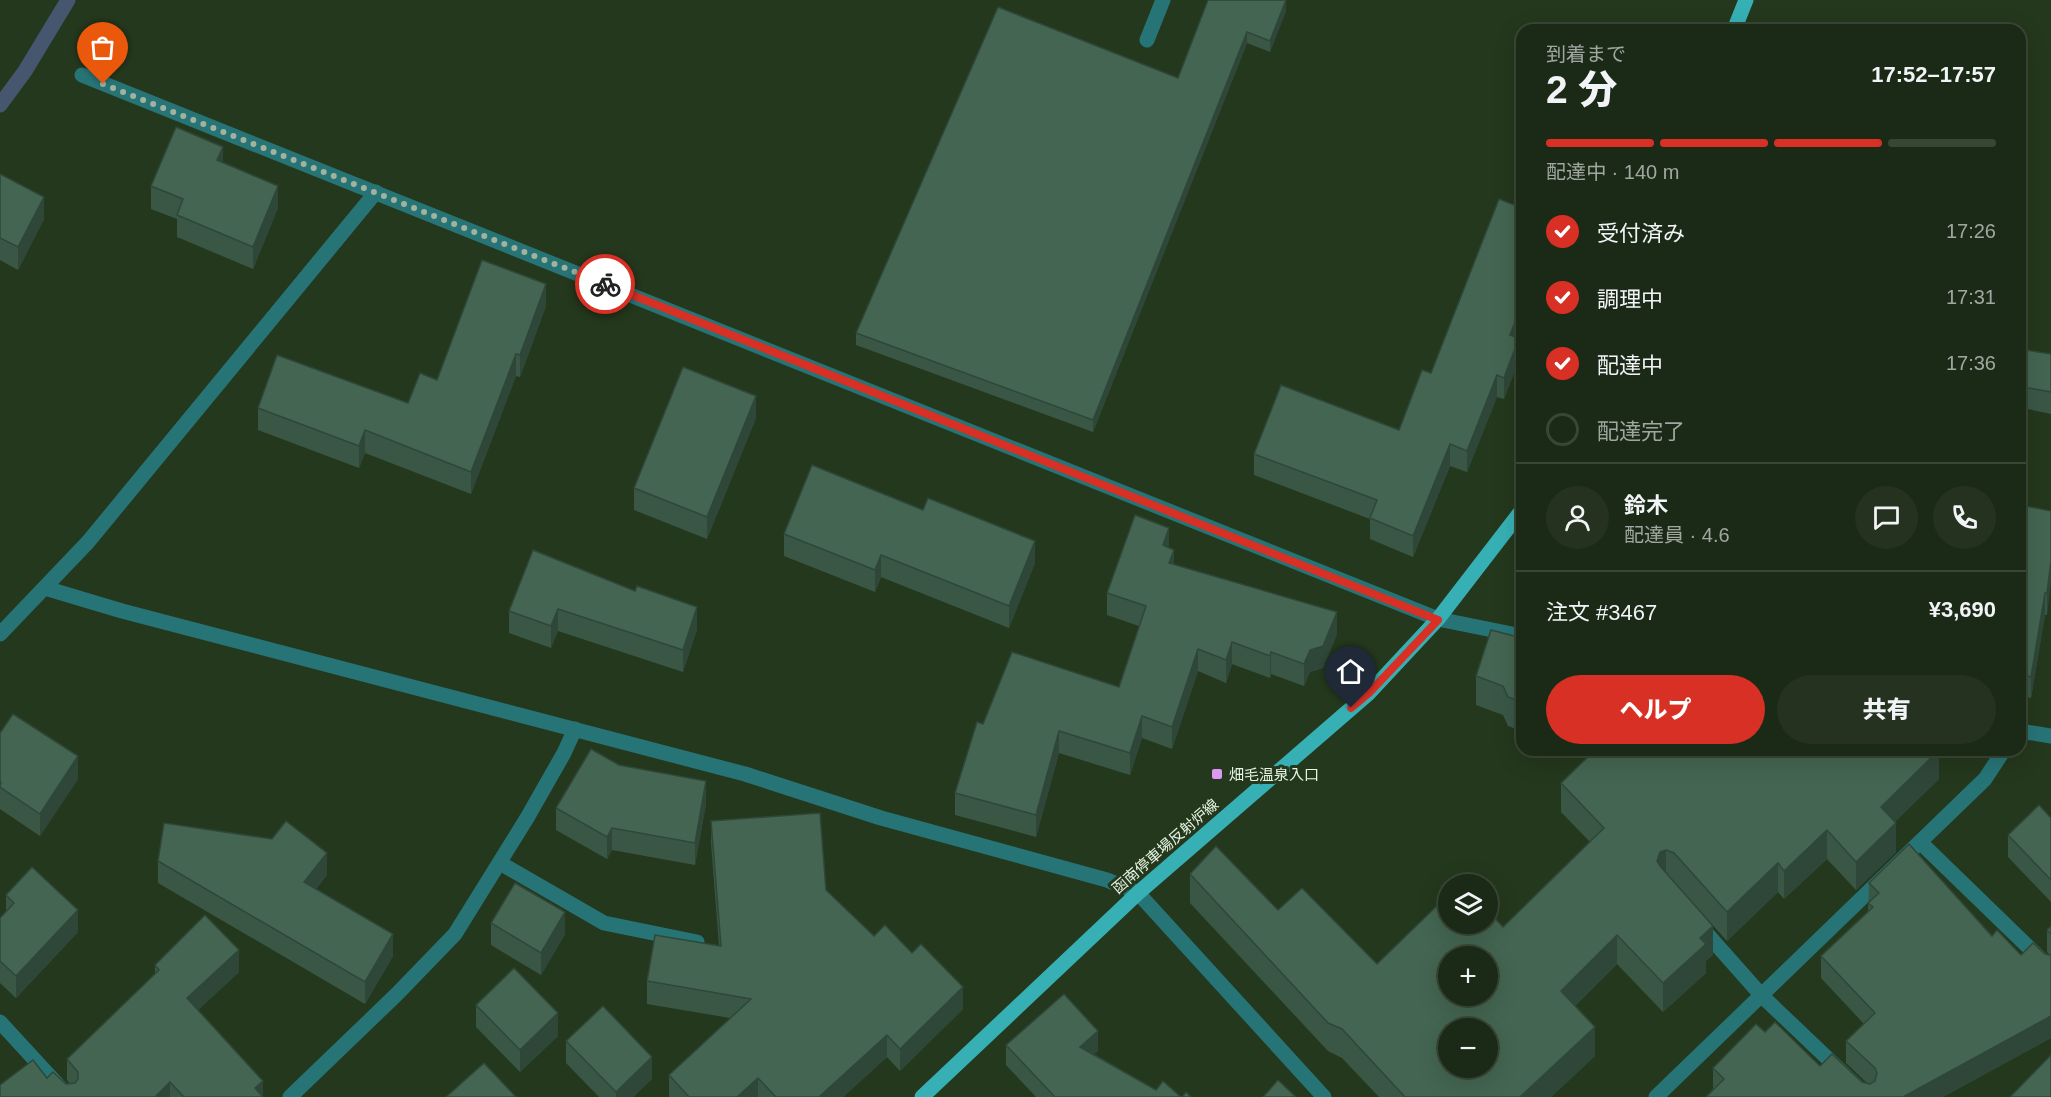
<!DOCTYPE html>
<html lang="ja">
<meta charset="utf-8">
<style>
:root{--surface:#1b2a16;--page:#24321f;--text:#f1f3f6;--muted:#a0a7a1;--line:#394635;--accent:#d93025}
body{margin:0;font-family:Arial,"Noto Sans JP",sans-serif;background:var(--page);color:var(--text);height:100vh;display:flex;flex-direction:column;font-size:22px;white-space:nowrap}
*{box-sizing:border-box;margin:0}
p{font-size:20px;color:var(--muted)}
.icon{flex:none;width:33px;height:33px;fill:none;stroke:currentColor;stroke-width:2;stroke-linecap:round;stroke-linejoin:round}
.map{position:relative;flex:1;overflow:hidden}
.drawer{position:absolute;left:1516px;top:24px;width:510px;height:732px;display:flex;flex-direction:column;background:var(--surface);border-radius:18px;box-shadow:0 6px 24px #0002,0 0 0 2px var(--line)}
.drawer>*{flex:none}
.buttons{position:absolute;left:1438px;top:874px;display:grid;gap:12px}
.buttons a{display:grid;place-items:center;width:60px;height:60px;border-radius:50%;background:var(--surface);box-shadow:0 6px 24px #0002,0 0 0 2px var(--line);font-size:30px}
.pin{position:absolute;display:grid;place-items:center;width:51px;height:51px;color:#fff;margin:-62px -26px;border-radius:50% 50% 50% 0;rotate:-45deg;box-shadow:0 0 6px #0007}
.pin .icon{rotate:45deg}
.courier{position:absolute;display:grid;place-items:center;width:60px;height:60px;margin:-30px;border:4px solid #d93025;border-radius:50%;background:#fff;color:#222;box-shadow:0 2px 8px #0007}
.head em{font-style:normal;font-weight:800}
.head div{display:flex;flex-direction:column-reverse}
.head{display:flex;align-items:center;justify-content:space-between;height:102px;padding:0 30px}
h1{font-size:39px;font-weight:800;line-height:45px}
.bar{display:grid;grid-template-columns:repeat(4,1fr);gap:9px 6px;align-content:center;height:72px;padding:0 30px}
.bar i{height:8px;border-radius:4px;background:var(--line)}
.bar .active{background:var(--accent)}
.bar p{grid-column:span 4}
.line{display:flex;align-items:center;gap:15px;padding:0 30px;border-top:2px solid var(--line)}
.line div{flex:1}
.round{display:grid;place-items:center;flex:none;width:63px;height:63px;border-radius:32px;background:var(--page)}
ol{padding:0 30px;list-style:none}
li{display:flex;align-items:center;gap:18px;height:66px}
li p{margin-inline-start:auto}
li .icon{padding:6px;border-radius:50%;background:var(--accent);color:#fff;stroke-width:4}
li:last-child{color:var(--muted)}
li i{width:33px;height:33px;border:3px solid var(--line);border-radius:50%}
.button{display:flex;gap:12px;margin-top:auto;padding:12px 30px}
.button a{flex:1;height:69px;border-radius:36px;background:var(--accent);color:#fff;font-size:24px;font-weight:800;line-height:69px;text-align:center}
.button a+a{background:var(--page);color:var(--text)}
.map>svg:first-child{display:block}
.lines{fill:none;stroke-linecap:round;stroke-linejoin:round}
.stream{stroke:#45566e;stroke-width:15}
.minor{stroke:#277477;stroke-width:15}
.major{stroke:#36b0b4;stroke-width:15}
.wall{fill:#3a5746}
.shaded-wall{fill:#2f4739}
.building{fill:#436551;stroke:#2f4739;stroke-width:1.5;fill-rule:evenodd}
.done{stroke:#a3b29e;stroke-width:6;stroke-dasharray:0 10.8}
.route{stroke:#d93025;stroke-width:8}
.poi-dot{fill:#de98f2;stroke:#24381d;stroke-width:2}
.labels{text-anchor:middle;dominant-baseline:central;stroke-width:6;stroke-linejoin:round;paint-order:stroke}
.poi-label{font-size:15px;fill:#e7f4e3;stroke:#24381d;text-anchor:start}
.street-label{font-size:15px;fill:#e7f4e3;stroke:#24381d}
</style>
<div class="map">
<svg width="2051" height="1097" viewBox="0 0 2051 1097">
<rect width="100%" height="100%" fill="#24381d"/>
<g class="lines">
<polyline class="stream" points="0,105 25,71 68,0"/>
<g class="minor">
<polyline points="1147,40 1163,0"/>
<polyline points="82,75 1438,619 1522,636"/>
<polyline points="45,588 122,611 745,774 881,818 1107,880 1138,893 1324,1097"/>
<polyline points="0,634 88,542 376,192"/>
<polyline points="2020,731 2051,736"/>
<polyline points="1920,842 2051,969"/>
<polyline points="500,863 604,923 697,942"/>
<polyline points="1700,926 1762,996 1868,1097"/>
<polyline points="0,1022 69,1097"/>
<polyline points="290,1097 397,994 455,934 527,818 564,753 575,729"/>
<polyline points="1656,1097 1985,779 2004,750"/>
</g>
<g class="major">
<polyline points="1734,30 1746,0"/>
<polyline points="922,1097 1138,893 1369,693 1438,619 1522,510"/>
</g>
</g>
<g class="wall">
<polygon points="1208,0 1286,11 1270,52 1247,43 1093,432 856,345 856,333 1178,78"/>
<polygon points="223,163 278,208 253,269 177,237 177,219 151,209 151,186"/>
<polygon points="0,174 44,219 18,270 0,260"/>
<polygon points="546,306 520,377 516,376 471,494 365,453 359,468 258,430 258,408 408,403 437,380"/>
<polygon points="1517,338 1519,360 1504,399 1497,397 1467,472 1450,466 1413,557 1370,539 1370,519 1254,475 1254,454 1399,430 1431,373"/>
<polygon points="2020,349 2051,354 2051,414 2023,408"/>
<polygon points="756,418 707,539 634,510 634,488"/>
<polygon points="2020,505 2051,511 2047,615 2045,615 2031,698 2020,696"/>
<polygon points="784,534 1035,563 1009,628 881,577 875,592 784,556"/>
<polygon points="1169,548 1174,564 1337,634 1323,668 1310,672 1304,686 1271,674 1270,678 1232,664 1226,683 1198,671 1172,749 1142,738 1130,775 1059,753 1036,837 955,815 955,793 983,724 1119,687 1139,626 1107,615 1107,593"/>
<polygon points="533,550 697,629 683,672 558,631 551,648 509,633 509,611"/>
<polygon points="1522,638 1522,731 1508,726 1503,715 1476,705 1476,676"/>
<polygon points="0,733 78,779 40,836 0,809"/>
<polygon points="1576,750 1939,750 1939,779 1894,822 1896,852 1856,890 1827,859 1784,899 1778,892 1727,941 1673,881 1713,955 1706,961 1706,973 1663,1012 1617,964 1575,1006 1595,1056 1551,1097 1379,1097 1342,1058 1328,1051 1190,903 1190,874 1278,910 1377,964 1503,927 1590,842 1561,812 1561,783 1590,755"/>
<polygon points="619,765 706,804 695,865 612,850 607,859 556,830 556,808"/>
<polygon points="2051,818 2051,902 2008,857 2008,835"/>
<polygon points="711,821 826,890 874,936 963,1009 900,1071 887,1057 843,1097 669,1097 669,1075 730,1018 647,1004 647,981 719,946 711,843"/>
<polygon points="158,861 327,875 316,889 393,956 365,1004 158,883"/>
<polygon points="1869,883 1992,936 2021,955 2045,954 2050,955 2047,952 2047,930 2051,926 2051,1038 1943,1097 1706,1097 1713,1089 1713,1068 1765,1032 1820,1066 1862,1082 1868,1084 1846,1063 1846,1041 1864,1024 1821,978 1821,956 1868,911"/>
<polygon points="6,895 78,932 16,998 0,983 0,918 6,912"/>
<polygon points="491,923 565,934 541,975 491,945"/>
<polygon points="155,965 239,972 198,1010 263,1097 0,1097 47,1078 66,1084 70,1084 67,1080 67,1059 155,974"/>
<polygon points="476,1005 558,1036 520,1072 476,1027"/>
<polygon points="566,1041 652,1079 633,1097 599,1097 566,1063"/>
<polygon points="1006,1045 1098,1051 1094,1054 1156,1090 1181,1097 1036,1097 1006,1065"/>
</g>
<g class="shaded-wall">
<polygon points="1286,0 1286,11 1270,52 1270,41"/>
<polygon points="1247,32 1247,43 1093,432 1093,420"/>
<polygon points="223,147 223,169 217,160"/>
<polygon points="278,186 278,208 253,269 253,247"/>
<polygon points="44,197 44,219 18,270 18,247"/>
<polygon points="546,284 546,306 520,377 520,355"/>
<polygon points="1522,304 1522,325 1510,356 1510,335"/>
<polygon points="1519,338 1519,360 1504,399 1504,378"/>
<polygon points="516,354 516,376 471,494 471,472"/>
<polygon points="1497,375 1497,397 1467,472 1467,451"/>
<polygon points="2023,387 2023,408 2020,413 2020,391"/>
<polygon points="756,396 756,418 707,539 707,517"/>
<polygon points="365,430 365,453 359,468 359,446"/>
<polygon points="1450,444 1450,466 1413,557 1413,536"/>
<polygon points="1169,528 1169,550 1163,545"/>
<polygon points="1035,541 1035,563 1009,628 1009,606"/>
<polygon points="1174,550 1174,572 1169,563"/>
<polygon points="881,555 881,577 875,592 875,570"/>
<polygon points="2051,561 2051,583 2047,615 2047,593"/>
<polygon points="2045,593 2045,615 2031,698 2031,677"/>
<polygon points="697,607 697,629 683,672 683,650"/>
<polygon points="558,609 558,631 551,648 551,626"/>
<polygon points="1337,612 1337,634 1323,668 1310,672 1304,686 1304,664 1310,650"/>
<polygon points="1232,642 1232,664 1226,683 1226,660"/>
<polygon points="1198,649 1198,671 1172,749 1172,727"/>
<polygon points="1271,652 1271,674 1270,678 1270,656"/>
<polygon points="1142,716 1142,738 1130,775 1130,753"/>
<polygon points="1059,731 1059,753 1036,837 1036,815"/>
<polygon points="1939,750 1939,779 1881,836 1881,807"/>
<polygon points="78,756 78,779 40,836 40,814"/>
<polygon points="706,781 706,804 695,865 695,843"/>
<polygon points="1896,823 1896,852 1856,890 1856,862"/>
<polygon points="612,828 612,850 607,859 607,837"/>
<polygon points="1827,830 1827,859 1784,899 1784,871"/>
<polygon points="1666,850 1666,878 1657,861 1660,852"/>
<polygon points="327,853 327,875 304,904 304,882"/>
<polygon points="1778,863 1778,892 1727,941 1727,912"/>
<polygon points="78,910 78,932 16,998 16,976"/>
<polygon points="565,912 565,934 541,975 541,953"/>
<polygon points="1713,926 1713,955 1706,961 1706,973 1663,1012 1663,983 1700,938"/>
<polygon points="393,934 393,956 365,1004 365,982"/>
<polygon points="1617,935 1617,964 1561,1019 1561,991"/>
<polygon points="239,950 239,972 187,1020 187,998"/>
<polygon points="963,987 963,1009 900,1071 900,1049"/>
<polygon points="558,1013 558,1036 520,1072 520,1050"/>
<polygon points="2051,1016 2051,1038 1943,1097 1903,1097"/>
<polygon points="1595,1027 1595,1056 1551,1097 1521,1097"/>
<polygon points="1098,1031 1098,1051 1080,1066 1080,1047"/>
<polygon points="887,1035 887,1057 843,1097 819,1097"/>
<polygon points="652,1057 652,1079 633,1097 616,1097 616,1092"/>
<polygon points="758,1078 758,1097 737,1097"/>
<polygon points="263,1081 263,1097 255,1088"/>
<polygon points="170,1082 170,1097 155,1097"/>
</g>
<g class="building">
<polygon points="1208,0 1286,0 1270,41 1247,32 1093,420 856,333 998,7 1178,78"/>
<polygon points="176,127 223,147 217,160 278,186 253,247 177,215 183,199 151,186"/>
<polygon points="0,174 44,197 18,247 0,238"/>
<polygon points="1499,199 1522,208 1522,304 1510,335 1519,338 1504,378 1497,375 1467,451 1450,444 1413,536 1370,518 1377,500 1254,454 1281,385 1399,430 1422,370 1431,373"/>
<polygon points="482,260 546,284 520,355 516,354 471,472 365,430 359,446 258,408 277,355 408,403 420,373 437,380"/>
<polygon points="2020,349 2051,354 2051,392 2023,387 2020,391"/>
<polygon points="683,367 756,396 707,517 634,488"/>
<polygon points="812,465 923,510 928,498 1035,541 1009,606 881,555 875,570 784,534"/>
<polygon points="2020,505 2051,511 2051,561 2047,593 2045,593 2031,677 2020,674"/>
<polygon points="1135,515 1169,528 1163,545 1174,550 1169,563 1337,612 1323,646 1310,650 1304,664 1271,652 1270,656 1232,642 1226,660 1198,649 1172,727 1142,716 1130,753 1059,731 1036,815 955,793 977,722 983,724 1012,652 1119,687 1146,606 1107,593"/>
<polygon points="533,550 635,591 637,586 697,607 683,650 558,609 551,626 509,611"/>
<polygon points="1491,630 1522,638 1522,702 1508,697 1503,686 1476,676"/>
<polygon points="13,714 78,756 40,814 0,787 1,782 0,781 0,733"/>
<polygon points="591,749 619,765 706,781 695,843 612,828 607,837 556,808"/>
<path d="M1595,750H1939L1881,807L1896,823L1856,862L1827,830L1784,871L1778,863L1727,912L1674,853L1666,850L1660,852L1657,861L1660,866L1713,926L1700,938L1706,944L1663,983L1617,935L1561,991L1595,1027L1521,1096V1097H1405L1342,1029L1328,1023L1190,874L1216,846L1278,910L1302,888L1377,964L1449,894V924H1488V911L1503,927L1604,828L1561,783ZM1449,957H1488V996H1449ZM1449,1029H1488V1068H1449Z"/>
<polygon points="2039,805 2051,818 2051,880 2008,835"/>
<polygon points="820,813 826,890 874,936 885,925 912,953 921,944 963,987 900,1049 887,1035 819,1097 776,1097 758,1078 737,1097 689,1097 669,1075 751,999 647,981 655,935 721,946 711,821"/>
<polygon points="286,821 327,853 304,882 393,934 365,982 158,861 164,823 272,839"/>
<polygon points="1909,844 1992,936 1997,930 2021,955 2033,943 2045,954 2051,955 2051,1016 1903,1097 1706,1097 1724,1079 1713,1068 1756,1024 1765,1032 1775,1022 1820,1066 1832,1054 1862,1082 1870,1084 1875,1081 1877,1073 1875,1068 1846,1041 1875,1013 1821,956 1873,907 1868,903 1879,893 1869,883"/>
<polygon points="32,867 78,910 16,976 0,961 0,918 14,903 6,895"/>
<polygon points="515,883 565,912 541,953 491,923"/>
<polygon points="205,915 239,950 187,998 263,1081 255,1088 263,1097 184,1097 170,1082 155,1097 0,1097 0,1085 33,1060 47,1078 53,1072 66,1084 75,1083 78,1079 78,1072 67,1059 159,970 155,965"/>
<polygon points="2051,926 2051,934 2047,930"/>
<polygon points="514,968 558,1013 520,1050 476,1005"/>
<polygon points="1064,994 1098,1031 1080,1047 1156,1090 1163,1081 1181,1097 1055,1097 1006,1045"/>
<polygon points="603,1006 652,1057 616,1092 566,1041"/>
<polygon points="2051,1055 2051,1097 2010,1097"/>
<polygon points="484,1063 516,1097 446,1097"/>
<polygon points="1278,1080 1296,1097 1263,1097"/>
<polygon points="1186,1092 1191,1097 1182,1097"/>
</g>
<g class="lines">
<polyline class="done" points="103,84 605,284"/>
<polyline class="route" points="605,284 1438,620 1369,693 1351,708"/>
</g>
<rect class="poi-dot" x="1211" y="768" width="12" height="12" rx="3"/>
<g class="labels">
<g class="poi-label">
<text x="1229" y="774">畑毛温泉入口</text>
</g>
<g class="street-label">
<text transform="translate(1165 846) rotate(-41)">函南停車場反射炉線</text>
</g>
</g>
</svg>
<div class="buttons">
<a><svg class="icon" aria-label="layers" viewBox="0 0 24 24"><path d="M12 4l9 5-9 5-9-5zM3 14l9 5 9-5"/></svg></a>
<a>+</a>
<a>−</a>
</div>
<div class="pin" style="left:103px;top:84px;background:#ea580c"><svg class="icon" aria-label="bag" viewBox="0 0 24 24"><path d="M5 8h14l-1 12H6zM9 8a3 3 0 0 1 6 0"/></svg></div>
<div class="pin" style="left:1351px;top:708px;background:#1f2937"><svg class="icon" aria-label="home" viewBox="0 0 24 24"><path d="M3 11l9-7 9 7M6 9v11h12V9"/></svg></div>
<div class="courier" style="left:605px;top:284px"><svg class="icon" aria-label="bike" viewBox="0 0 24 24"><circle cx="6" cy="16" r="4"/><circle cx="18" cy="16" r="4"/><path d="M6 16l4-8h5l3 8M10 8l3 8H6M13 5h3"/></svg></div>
<section class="drawer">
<div class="head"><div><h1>2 分</h1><p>到着まで</p></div><em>17:52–17:57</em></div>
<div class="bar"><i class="active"></i><i class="active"></i><i class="active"></i><i></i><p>配達中 · 140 m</p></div>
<ol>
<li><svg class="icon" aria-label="check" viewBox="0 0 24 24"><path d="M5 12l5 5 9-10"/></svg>受付済み<p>17:26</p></li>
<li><svg class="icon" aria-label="check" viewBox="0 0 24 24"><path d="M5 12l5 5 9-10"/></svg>調理中<p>17:31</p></li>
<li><svg class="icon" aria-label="check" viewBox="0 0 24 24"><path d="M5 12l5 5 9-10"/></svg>配達中<p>17:36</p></li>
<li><i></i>配達完了</li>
</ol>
<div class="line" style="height:108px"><a class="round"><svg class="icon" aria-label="person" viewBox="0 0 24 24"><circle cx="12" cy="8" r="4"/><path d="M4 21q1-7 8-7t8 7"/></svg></a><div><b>鈴木</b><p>配達員 · 4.6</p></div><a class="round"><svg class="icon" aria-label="chat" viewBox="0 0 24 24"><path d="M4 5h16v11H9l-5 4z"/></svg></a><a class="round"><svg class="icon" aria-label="phone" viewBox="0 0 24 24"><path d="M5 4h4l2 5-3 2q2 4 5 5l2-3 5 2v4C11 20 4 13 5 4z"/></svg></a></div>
<div class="line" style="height:78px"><div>注文 #3467</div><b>¥3,690</b></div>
<div class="button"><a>ヘルプ</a><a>共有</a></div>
</section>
</div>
